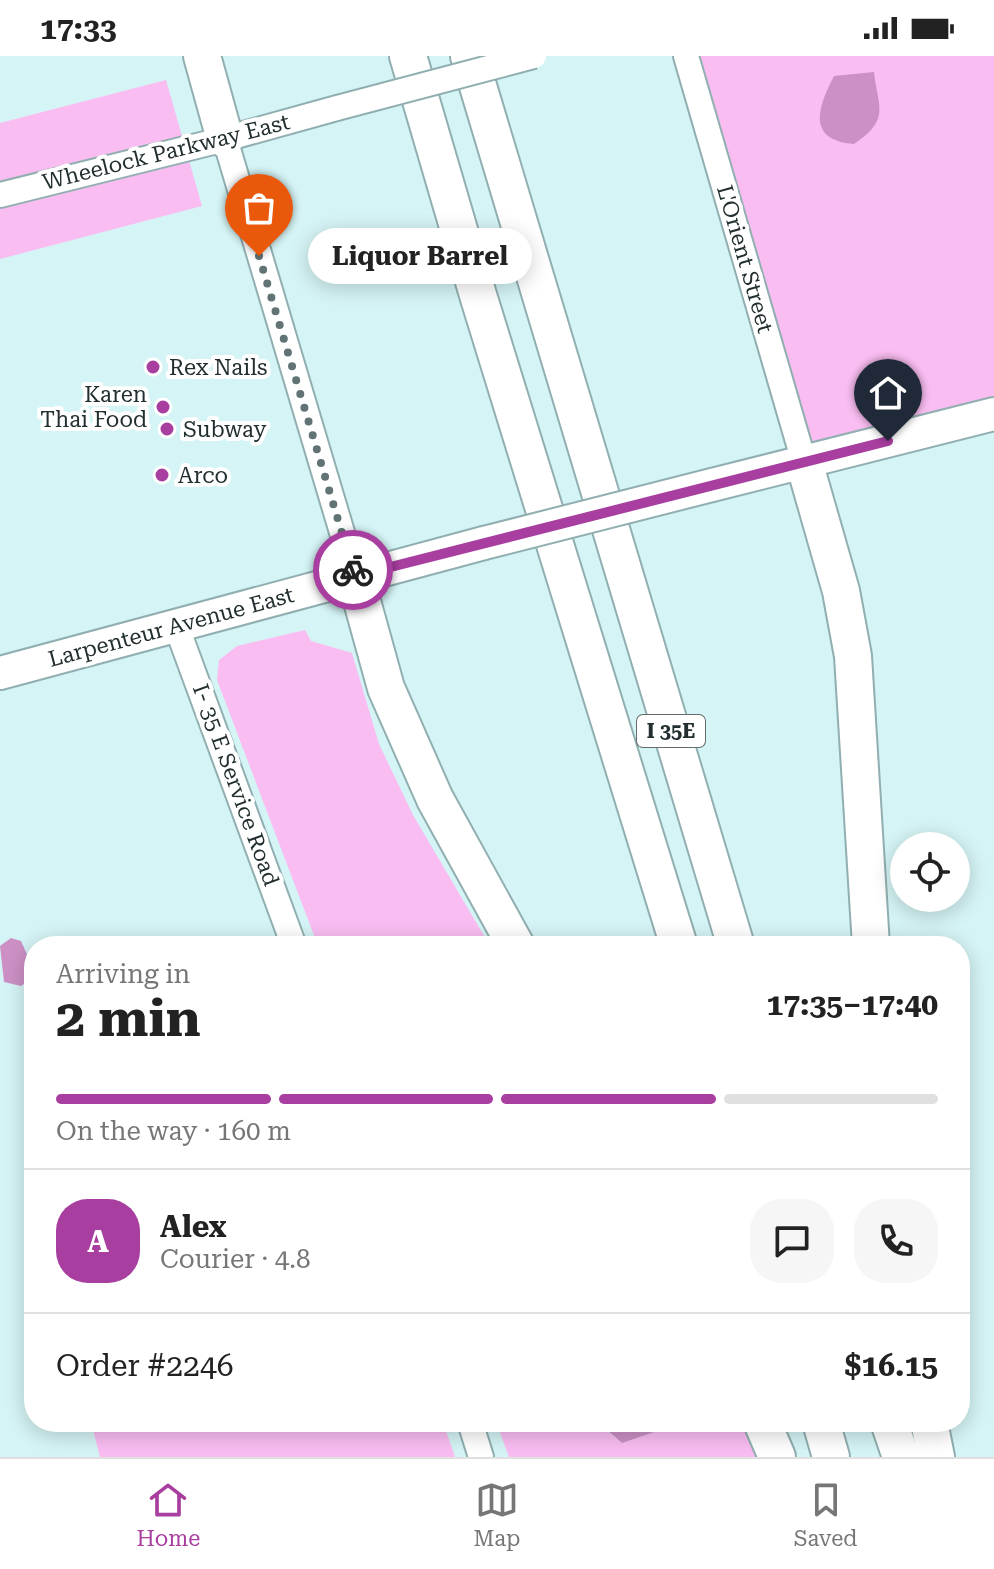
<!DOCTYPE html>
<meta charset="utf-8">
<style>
:root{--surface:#fff;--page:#f6f6f6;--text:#222;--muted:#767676;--line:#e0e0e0;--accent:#a83e9f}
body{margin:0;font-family:"Roboto Serif",serif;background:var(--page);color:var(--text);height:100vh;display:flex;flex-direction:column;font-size:30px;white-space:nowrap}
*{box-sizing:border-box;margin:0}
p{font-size:26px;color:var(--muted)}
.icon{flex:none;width:44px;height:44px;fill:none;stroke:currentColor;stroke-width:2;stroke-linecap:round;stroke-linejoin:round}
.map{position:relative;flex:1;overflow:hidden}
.details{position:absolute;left:24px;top:880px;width:946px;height:496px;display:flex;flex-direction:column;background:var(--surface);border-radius:32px;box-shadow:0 4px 20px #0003}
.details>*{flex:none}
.tools{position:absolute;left:890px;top:776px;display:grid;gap:16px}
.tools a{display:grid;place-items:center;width:80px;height:80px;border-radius:50%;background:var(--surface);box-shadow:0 4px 20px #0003;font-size:40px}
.pin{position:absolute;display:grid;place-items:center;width:68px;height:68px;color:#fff;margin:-82px -34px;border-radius:50% 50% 50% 0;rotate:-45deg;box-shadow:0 0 8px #0007}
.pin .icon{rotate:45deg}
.courier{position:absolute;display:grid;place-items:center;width:80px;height:80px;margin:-40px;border:6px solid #a83e9f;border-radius:50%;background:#fff;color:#222;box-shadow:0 2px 10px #0007}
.bubble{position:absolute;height:56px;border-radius:28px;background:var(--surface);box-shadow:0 4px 20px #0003;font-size:26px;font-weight:700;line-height:56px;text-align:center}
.headline em{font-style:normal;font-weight:700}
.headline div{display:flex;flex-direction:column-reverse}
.headline{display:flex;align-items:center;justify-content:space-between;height:136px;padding:0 32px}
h1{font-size:52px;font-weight:700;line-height:60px}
.bar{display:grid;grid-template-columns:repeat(4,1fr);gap:12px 8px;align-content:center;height:96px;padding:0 32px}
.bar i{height:10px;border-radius:6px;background:var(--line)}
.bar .current{background:var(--accent)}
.bar p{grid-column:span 4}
.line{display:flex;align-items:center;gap:20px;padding:0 32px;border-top:2px solid var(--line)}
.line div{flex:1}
.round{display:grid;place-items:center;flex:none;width:84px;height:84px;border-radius:32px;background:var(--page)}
.status{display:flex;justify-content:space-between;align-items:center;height:56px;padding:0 40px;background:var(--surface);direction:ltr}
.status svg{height:22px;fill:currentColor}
.tabs{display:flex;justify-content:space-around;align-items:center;height:112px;border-top:2px solid var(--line);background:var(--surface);font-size:22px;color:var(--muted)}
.tabs a{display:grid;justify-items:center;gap:4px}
.tabs .current{color:var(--accent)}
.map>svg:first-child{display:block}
.green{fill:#fabdf2}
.water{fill:#cc90c5}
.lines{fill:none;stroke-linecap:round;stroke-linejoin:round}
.minor-casing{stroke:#91afb0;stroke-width:28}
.major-casing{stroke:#91afb0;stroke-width:36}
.highway-casing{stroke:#91afb0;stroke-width:40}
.minor{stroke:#fff;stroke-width:24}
.major{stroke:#fff;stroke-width:32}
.highway{stroke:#fff;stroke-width:36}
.minor-bridge-casing{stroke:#91afb0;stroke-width:28;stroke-linecap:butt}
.major-bridge-casing{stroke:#91afb0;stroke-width:36;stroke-linecap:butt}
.minor-bridge{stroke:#fff;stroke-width:24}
.major-bridge{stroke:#fff;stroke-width:32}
.done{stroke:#617374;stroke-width:8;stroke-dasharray:0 14.4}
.route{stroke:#a83e9f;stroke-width:10}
.poi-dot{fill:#a83e9f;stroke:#fff;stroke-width:3}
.labels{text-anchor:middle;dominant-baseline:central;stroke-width:8;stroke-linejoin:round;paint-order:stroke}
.shield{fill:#fff;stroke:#646d6d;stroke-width:2}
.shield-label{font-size:20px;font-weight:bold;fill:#222e2f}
.street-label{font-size:22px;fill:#222e2f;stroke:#fff}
.poi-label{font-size:22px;fill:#222e2f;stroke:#fff;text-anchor:start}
</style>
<div class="status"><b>17:33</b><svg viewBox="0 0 49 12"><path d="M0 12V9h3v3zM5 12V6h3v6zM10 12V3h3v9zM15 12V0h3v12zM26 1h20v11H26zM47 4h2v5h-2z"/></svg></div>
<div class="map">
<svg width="994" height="1401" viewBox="0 0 994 1401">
<rect width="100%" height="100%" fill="#d5f4f5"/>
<g class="green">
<polygon points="686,0 994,0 994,358 804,406"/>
<polygon points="166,24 202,150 0,203 0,67"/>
<polygon points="305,574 311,585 352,597 379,688 413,759 490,890 318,890 217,624 219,604 237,590"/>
<polygon points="91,1366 443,1366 455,1401 100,1401"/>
<polygon points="496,1366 597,1366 622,1387 684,1366 751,1366 765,1401 509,1401"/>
</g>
<g class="water">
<path d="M874,16C878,52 891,63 854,88C806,84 818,51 834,20Z"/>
<polygon points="11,882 21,885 34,914 34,921 21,930 4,926 0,890"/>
<polygon points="598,1366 684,1366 622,1387"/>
</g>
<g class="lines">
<defs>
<g id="minor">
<polyline points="686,0 804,406"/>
<polyline points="225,83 355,520"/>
<polyline points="0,139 225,83 337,52"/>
<polyline points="176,569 294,890"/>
<polyline points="470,1366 481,1401"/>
</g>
<g id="major">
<polyline points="712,429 994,358"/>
<polyline points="0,617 484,487"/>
</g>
<g id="highway">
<polyline points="202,0 225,83"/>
<polyline points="408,0 478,239 679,890"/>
<polyline points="469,0 736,890"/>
<polyline points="804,406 841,535 853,600 871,890"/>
<polyline points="355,520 386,632 435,743 516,890"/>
<polyline points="762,1366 777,1401"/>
<polyline points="821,1366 831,1401"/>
<polyline points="889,1366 901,1401"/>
<polyline points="929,1366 936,1401"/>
</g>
</defs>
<use href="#minor" class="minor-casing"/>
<use href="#major" class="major-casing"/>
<use href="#highway" class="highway-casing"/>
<use href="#minor" class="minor"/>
<use href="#major" class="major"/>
<use href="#highway" class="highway"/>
<defs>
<polyline id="minor-bridge" points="337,52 534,0"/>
<polyline id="major-bridge" points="484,487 712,429"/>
</defs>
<use href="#minor-bridge" class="minor-bridge-casing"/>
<use href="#major-bridge" class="major-bridge-casing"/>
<use href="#minor-bridge" class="minor-bridge"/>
<use href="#major-bridge" class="major-bridge"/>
</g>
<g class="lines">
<polyline class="done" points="259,200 353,514"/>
<polyline class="route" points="353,514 355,520 888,385"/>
</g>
<g class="poi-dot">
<circle cx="153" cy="311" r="8"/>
<circle cx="163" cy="351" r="8"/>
<circle cx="167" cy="373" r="8"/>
<circle cx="162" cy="419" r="8"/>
</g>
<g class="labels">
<rect class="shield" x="637" y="659" width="68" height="32" rx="6"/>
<g class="shield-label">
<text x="671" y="675">I 35E</text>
</g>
<g class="street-label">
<text transform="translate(166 96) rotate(-14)">Wheelock Parkway East</text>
<text transform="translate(745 203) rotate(74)">L'Orient Street</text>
<text transform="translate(171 571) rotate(-15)">Larpenteur Avenue East</text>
<text transform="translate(236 729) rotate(70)">I- 35 E Service Road</text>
</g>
<g class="poi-label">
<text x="169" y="311">Rex Nails</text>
<text x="147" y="338" text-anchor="end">Karen<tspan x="147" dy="25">Thai Food</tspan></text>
<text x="183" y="373">Subway</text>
<text x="178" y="419">Arco</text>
</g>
</g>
</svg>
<div class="tools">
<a><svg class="icon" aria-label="locate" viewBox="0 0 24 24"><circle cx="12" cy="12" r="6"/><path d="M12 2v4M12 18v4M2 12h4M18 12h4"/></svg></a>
</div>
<div class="pin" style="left:259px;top:200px;background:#ea580c"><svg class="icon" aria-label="bag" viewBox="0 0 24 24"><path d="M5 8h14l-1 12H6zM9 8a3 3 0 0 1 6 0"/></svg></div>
<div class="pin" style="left:888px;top:385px;background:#1f2937"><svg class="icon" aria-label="home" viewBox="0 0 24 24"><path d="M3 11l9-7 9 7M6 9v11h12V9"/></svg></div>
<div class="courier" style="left:353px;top:514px"><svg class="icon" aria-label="bike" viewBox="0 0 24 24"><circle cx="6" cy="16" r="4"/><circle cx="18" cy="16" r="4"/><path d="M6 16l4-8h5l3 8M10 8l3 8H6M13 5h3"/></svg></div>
<div class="bubble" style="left:308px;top:172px;width:224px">Liquor Barrel</div>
<section class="details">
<div class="headline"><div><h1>2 min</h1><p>Arriving in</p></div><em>17:35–17:40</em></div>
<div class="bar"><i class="current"></i><i class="current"></i><i class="current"></i><i></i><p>On the way · 160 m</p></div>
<div class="line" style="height:144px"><b class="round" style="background:var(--accent);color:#fff">A</b><div><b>Alex</b><p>Courier · 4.8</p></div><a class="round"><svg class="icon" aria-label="chat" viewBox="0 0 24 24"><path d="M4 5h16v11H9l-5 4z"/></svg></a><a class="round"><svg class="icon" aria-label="phone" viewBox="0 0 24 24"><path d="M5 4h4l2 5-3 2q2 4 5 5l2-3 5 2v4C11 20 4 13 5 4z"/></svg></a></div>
<div class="line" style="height:104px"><div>Order #2246</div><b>$16.15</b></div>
</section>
</div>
<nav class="tabs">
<a class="current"><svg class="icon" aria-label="home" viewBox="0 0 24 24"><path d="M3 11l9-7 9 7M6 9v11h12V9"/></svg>Home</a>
<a><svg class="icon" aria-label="map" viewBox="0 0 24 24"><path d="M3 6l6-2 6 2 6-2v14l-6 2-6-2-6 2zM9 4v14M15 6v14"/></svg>Map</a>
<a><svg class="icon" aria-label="saved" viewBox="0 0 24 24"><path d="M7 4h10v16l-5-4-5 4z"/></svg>Saved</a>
</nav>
